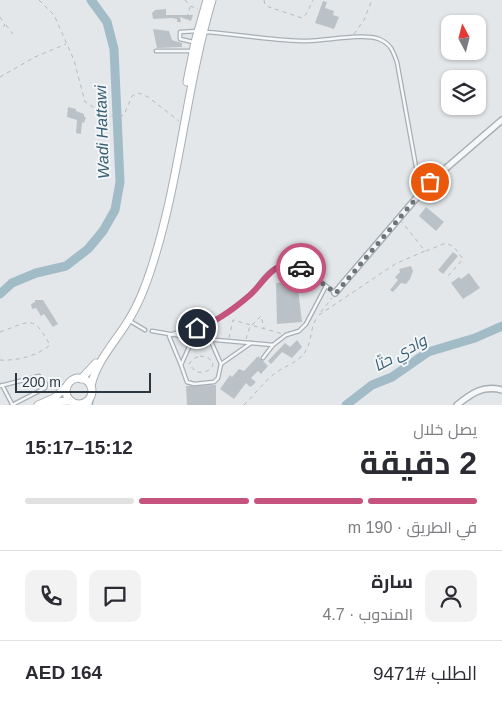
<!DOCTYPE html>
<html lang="ar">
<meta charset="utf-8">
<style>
:root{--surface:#fff;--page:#f2f2f3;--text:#2b2b33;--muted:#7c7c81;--line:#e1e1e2;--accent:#c5537d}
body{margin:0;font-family:Arial,Cairo,sans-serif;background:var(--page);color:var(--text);direction:rtl;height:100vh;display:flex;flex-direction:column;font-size:19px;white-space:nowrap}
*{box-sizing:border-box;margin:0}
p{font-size:16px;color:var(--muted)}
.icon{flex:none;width:28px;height:28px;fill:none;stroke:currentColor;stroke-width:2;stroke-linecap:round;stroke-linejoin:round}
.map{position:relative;height:405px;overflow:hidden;direction:ltr}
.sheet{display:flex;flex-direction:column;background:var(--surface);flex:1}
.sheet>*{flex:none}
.needle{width:32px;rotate:353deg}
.controls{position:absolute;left:441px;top:15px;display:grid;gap:10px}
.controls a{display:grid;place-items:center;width:45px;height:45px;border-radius:10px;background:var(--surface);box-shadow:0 1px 4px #0004;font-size:25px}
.scale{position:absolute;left:15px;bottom:12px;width:136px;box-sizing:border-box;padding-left:5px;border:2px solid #2c3841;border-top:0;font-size:14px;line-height:18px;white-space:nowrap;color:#2c3841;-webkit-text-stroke:4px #f3f6f8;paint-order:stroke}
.pin{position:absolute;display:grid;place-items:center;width:42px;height:42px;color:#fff;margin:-21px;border:2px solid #fff;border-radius:50%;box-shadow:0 1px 5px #0007}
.courier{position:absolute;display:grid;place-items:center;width:50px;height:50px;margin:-25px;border:4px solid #c5537d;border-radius:50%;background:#fff;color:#222;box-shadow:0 1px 6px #0007}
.headline em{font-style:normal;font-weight:700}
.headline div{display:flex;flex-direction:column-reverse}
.headline{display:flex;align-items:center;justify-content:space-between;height:85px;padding:0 25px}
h1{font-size:32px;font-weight:700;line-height:38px}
.bar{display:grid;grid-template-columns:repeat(4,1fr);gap:8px 5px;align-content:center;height:60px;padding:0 25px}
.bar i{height:6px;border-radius:4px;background:var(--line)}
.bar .on{background:var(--accent)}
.bar p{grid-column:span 4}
.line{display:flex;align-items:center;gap:12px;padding:0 25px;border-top:1px solid var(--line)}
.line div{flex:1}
.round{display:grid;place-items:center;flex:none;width:52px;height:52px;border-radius:10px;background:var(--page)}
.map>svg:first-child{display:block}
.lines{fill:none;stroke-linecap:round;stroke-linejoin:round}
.river{stroke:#a1bcc7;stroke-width:9}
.building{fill:#bbc2c7}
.lane-casing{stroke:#a8afb4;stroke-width:5}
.street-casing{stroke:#a8afb4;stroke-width:8}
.secondary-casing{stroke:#a8afb4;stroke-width:9}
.path{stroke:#b5babe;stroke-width:1;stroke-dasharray:4 4;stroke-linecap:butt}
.lane{stroke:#f6f7f9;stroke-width:2.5}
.street{stroke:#f6f7f9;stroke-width:5}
.secondary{stroke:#fff;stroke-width:7}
.done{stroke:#6c757c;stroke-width:5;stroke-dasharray:0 9}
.route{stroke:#c5537d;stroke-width:6}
.labels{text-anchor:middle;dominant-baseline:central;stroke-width:4;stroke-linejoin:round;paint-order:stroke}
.water-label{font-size:16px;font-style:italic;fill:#395f72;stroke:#f3f6f8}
</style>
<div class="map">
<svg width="502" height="405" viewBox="0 0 502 405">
<rect width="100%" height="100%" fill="#e3e7ea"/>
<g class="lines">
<g class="river">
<polyline points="0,294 12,283 36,273 66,266 88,249 103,231 115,210 120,182 114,49 107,22 91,0"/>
<polyline points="346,405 372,385 392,377 428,352 475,338 502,326"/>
</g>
</g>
<g class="building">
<polygon points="323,1 327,2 325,8 334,11 333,15 339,17 334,29 315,23"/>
<polygon points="166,9 166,15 193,15 191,21 180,17 181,22 177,22 177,19 171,18 153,19 152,13 155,10"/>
<polygon points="153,29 169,31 172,40 182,43 182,47 157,48"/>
<polygon points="68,107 76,109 76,111 84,114 84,117 86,117 84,123 82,122 81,134 76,133 77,120 67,117"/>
<polygon points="426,207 444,222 436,231 419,216"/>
<polygon points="453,252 458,256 443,274 438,270"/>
<polygon points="411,266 413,271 410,279 406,284 401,283 393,292 390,290 398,280 395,277 400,272 399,269"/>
<polygon points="469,273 480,288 463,299 451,283 459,277 461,279"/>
<polygon points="297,281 302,322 277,324 276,283"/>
<polygon points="35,300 43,300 58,324 53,327 44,314 41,316 36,308 32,309 31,304 35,302"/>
<polygon points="297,340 302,347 292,358 282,352 271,364 268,361 285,343 290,347"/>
<polygon points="258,356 268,366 261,374 258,371 251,378 256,382 253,385 250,387 246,383 234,399 220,389 230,375 232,377 239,369 244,371"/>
<polygon points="216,385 216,405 187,405 186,386"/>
</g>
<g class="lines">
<defs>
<g id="lane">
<path d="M205,32C239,34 273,41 307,41C326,41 363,33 379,39C391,44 393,51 397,62L416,167L425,187"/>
<polyline points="193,42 180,39 180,32 197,31"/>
<polyline points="156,51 192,51"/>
<polyline points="130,321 145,330"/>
<polyline points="152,331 193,338 273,345 286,335 299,331 306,324 326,286 335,293"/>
<path d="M193,338L181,365L169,336C181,328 197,332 209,324C223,315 239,305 251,294C258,287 263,277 271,271C291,256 311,273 326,286"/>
<polyline points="210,339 221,364 251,343"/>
<polyline points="263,358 273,345"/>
<polyline points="181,365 187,382 194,384 214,382 218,378 221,364"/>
<polyline points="2,385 12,404"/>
<polyline points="0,386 39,376 46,384 45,388 12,405"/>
</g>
<g id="street">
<polyline points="335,293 430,182 502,120"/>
<polyline points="77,404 78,405"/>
<polyline points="89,405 90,398"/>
<path d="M457,405C472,393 483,385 502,390"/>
</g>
<g id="secondary">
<polyline points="187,82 195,42 207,0"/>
<circle cx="79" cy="391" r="13"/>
<polyline points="81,379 96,363"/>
<path d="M91,386C96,362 115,342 128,321C139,304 146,285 152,266C180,179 186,87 212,0"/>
<polyline points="50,402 71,401"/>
<polyline points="38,405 54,398 67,386"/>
</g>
</defs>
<use href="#lane" class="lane-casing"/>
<use href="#street" class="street-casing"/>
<use href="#secondary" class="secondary-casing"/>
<g class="path">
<path d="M39,0L54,15L74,60L85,102C98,109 109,121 124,115L132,96L139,93L148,97L179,121"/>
<polyline points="185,0 190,6 198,9"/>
<polyline points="264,0 265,5 269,7 302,18 307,13 313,0"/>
<polyline points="0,17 5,25 0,29"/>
<polyline points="187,18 190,7"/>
<polyline points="6,25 13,34"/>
<polyline points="354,34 364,20 372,0"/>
<polyline points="0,77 35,57 66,44"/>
<polyline points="426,251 446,243 454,247 463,259 448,276"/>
<polyline points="321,312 332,298"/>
<polyline points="319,315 395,264 425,251 402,222"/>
<polyline points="252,325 261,316 264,328"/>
<path d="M0,332C31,321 33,314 50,345C37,356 17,361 0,360"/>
<polyline points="229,338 233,320 283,334"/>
<polyline points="246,339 250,326"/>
<path d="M200,356L207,357L213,362C213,371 204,373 196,372L189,364L193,359Z"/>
<path d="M244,405C254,395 263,383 274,374C284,366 298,363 305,352C313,340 309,328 318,316"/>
</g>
<use href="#lane" class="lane"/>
<use href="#street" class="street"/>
<use href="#secondary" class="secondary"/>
</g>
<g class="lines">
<polyline class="done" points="301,268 336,293 430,182"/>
<path class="route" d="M197,328C215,323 235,308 250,295C268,279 272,258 301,268"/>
</g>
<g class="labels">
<g class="water-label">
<text transform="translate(102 132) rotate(-92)">Wadi Hattawi</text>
<text transform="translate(400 353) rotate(-29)">وادي حتّا</text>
</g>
</g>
</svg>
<div class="controls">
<a><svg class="needle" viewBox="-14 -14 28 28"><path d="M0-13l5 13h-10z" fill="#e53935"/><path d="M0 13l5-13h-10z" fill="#7c7c81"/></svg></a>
<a><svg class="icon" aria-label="layers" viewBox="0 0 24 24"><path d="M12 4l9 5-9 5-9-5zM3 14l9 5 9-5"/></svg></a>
</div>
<div class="scale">200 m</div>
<div class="pin" style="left:430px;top:182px;background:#ea580c"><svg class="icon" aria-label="bag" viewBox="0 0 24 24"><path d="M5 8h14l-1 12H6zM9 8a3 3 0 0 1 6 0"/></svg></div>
<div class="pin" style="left:197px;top:328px;background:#1f2937"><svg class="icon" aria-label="home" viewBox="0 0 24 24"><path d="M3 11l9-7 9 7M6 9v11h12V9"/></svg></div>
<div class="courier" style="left:301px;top:268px"><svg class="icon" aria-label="car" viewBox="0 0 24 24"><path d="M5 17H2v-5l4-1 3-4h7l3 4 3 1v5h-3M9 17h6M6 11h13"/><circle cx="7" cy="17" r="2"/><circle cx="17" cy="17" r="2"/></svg></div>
</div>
<section class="sheet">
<div class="headline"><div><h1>2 دقيقة</h1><p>يصل خلال</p></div><em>15:12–15:17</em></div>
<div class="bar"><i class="on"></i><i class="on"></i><i class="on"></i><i></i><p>في الطريق · 190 m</p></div>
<div class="line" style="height:90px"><a class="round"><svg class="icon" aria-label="person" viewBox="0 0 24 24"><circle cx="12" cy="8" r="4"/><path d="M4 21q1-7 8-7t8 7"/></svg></a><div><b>سارة</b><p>المندوب · 4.7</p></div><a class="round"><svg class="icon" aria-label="chat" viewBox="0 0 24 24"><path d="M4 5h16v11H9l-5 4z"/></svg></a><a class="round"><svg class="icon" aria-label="phone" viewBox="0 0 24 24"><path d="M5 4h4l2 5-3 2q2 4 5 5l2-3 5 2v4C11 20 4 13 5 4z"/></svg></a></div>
<div class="line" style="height:65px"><div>الطلب #9471</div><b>AED 164</b></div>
</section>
